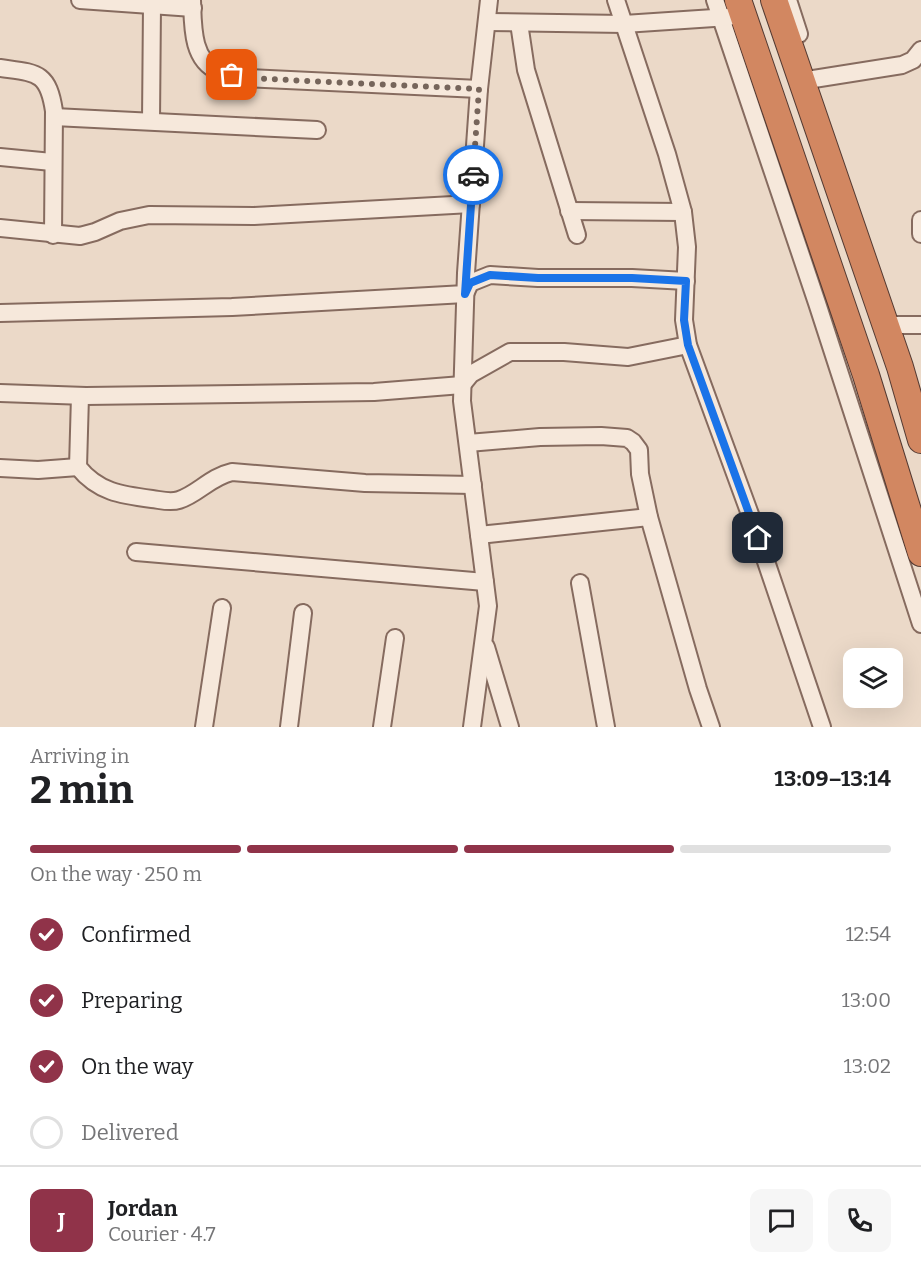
<!DOCTYPE html>
<meta charset="utf-8">
<style>
:root{--surface:#fff;--page:#f6f6f6;--text:#202124;--muted:#757577;--line:#e0e0e0;--accent:#903349}
body{margin:0;font-family:Bitter,serif;background:var(--page);color:var(--text);height:100vh;display:flex;flex-direction:column;font-size:22px;white-space:nowrap}
*{box-sizing:border-box;margin:0}
p{font-size:20px;color:var(--muted)}
.icon{flex:none;width:33px;height:33px;fill:none;stroke:currentColor;stroke-width:2;stroke-linecap:round;stroke-linejoin:round}
.map{position:relative;height:727px;overflow:hidden}
.panel{display:flex;flex-direction:column;background:var(--surface);flex:1}
.panel>*{flex:none}
.controls{position:absolute;left:843px;top:648px;display:grid;gap:12px}
.controls a{display:grid;place-items:center;width:60px;height:60px;border-radius:12px;background:var(--surface);box-shadow:0 6px 24px #0002;font-size:30px}
.pin{position:absolute;display:grid;place-items:center;width:51px;height:51px;color:#fff;margin:-26px;border-radius:12px;box-shadow:0 3px 9px #0006}
.courier{position:absolute;display:grid;place-items:center;width:60px;height:60px;margin:-30px;border:4px solid #1a73e8;border-radius:50%;background:#fff;color:#222;box-shadow:0 2px 8px #0007}
.overview em{font-style:normal;font-weight:700}
.overview div{display:flex;flex-direction:column-reverse}
.overview{display:flex;align-items:center;justify-content:space-between;height:102px;padding:0 30px}
h1{font-size:39px;font-weight:700;line-height:45px}
.bar{display:grid;grid-template-columns:repeat(4,1fr);gap:9px 6px;align-content:center;height:72px;padding:0 30px}
.bar i{height:8px;border-radius:4px;background:var(--line)}
.bar .selected{background:var(--accent)}
.bar p{grid-column:span 4}
.line{display:flex;align-items:center;gap:15px;padding:0 30px;border-top:2px solid var(--line)}
.line div{flex:1}
.round{display:grid;place-items:center;flex:none;width:63px;height:63px;border-radius:12px;background:var(--page)}
ol{padding:0 30px;list-style:none}
li{display:flex;align-items:center;gap:18px;height:66px}
li p{margin-inline-start:auto}
li .icon{padding:6px;border-radius:50%;background:var(--accent);color:#fff;stroke-width:4}
li:last-child{color:var(--muted)}
li i{width:33px;height:33px;border:3px solid var(--line);border-radius:50%}
.map>svg:first-child{display:block}
.lines{fill:none;stroke-linecap:round;stroke-linejoin:round}
.minor-casing{stroke:#866b5f;stroke-width:20}
.highway-casing{stroke:#543a32;stroke-width:28}
.minor{stroke:#f6e8db;stroke-width:16}
.highway{stroke:#d28761;stroke-width:26}
.done{stroke:#76655b;stroke-width:6;stroke-dasharray:0 10.8}
.route{stroke:#1a73e8;stroke-width:8}
</style>
<div class="map">
<svg width="921" height="727" viewBox="0 0 921 727">
<rect width="100%" height="100%" fill="#ebd9c8"/>
<g class="lines">
<defs>
<g id="minor">
<polyline points="80,0 193,8"/>
<path d="M192,0C193,24 191,60 218,71C227,75 237,76 246,78L479,89"/>
<polyline points="616,0 667,154 683,212 687,247 684,320 688,345 751,517 822,727"/>
<polyline points="715,0 817,303 921,624"/>
<polyline points="788,0 799,34"/>
<polyline points="487,22 624,24 729,17"/>
<polyline points="519,23 526,70 577,235"/>
<path d="M0,68C36,73 48,71 54,111L53,235"/>
<polyline points="801,81 902,65 913,60 921,50"/>
<polyline points="54,117 317,130"/>
<polyline points="151,121 152,5"/>
<polyline points="0,157 52,162"/>
<polyline points="569,211 683,212"/>
<polyline points="921,220 921,234"/>
<polyline points="0,228 80,236 95,232 120,221 149,215 254,216 471,204"/>
<polyline points="0,313 232,307 465,294 470,283 490,275 538,278 632,278 686,281"/>
<polyline points="886,325 921,325"/>
<polyline points="0,393 86,396 374,392 462,385 471,374 510,352 564,352 628,357 688,345"/>
<path d="M80,396L78,467C98,492 121,495 152,499C161,500 170,503 179,500C198,494 210,477 232,472L365,483L473,485"/>
<polyline points="468,443 540,437 601,436 627,438 633,442 639,450 640,474 649,517 698,689 711,727"/>
<polyline points="0,468 38,470 78,467"/>
<polyline points="479,535 649,517"/>
<polyline points="136,552 485,582"/>
<polyline points="580,583 606,727"/>
<polyline points="486,647 510,727"/>
<polyline points="204,727 222,608"/>
<polyline points="289,727 303,613"/>
<polyline points="382,727 395,638"/>
<polyline points="472,727 488,606 462,401 466,273 479,89 489,0"/>
</g>
<g id="highway">
<polyline points="738,0 866,375 921,553"/>
<polyline points="774,0 900,367 921,440"/>
</g>
</defs>
<use href="#minor" class="minor-casing"/>
<use href="#highway" class="highway-casing"/>
<use href="#minor" class="minor"/>
<use href="#highway" class="highway"/>
</g>
<g class="lines">
<polyline class="done" points="232,75 246,78 479,89 473,175"/>
<polyline class="route" points="473,175 465,294 470,283 490,275 538,278 632,278 686,281 684,320 688,345 758,538"/>
</g>
</svg>
<div class="controls">
<a><svg class="icon" aria-label="layers" viewBox="0 0 24 24"><path d="M12 4l9 5-9 5-9-5zM3 14l9 5 9-5"/></svg></a>
</div>
<div class="pin" style="left:232px;top:75px;background:#ea580c"><svg class="icon" aria-label="bag" viewBox="0 0 24 24"><path d="M5 8h14l-1 12H6zM9 8a3 3 0 0 1 6 0"/></svg></div>
<div class="pin" style="left:758px;top:538px;background:#1f2937"><svg class="icon" aria-label="home" viewBox="0 0 24 24"><path d="M3 11l9-7 9 7M6 9v11h12V9"/></svg></div>
<div class="courier" style="left:473px;top:175px"><svg class="icon" aria-label="car" viewBox="0 0 24 24"><path d="M5 17H2v-5l4-1 3-4h7l3 4 3 1v5h-3M9 17h6M6 11h13"/><circle cx="7" cy="17" r="2"/><circle cx="17" cy="17" r="2"/></svg></div>
</div>
<section class="panel">
<div class="overview"><div><h1>2 min</h1><p>Arriving in</p></div><em>13:09–13:14</em></div>
<div class="bar"><i class="selected"></i><i class="selected"></i><i class="selected"></i><i></i><p>On the way · 250 m</p></div>
<ol>
<li><svg class="icon" aria-label="check" viewBox="0 0 24 24"><path d="M5 12l5 5 9-10"/></svg>Confirmed<p>12:54</p></li>
<li><svg class="icon" aria-label="check" viewBox="0 0 24 24"><path d="M5 12l5 5 9-10"/></svg>Preparing<p>13:00</p></li>
<li><svg class="icon" aria-label="check" viewBox="0 0 24 24"><path d="M5 12l5 5 9-10"/></svg>On the way<p>13:02</p></li>
<li><i></i>Delivered</li>
</ol>
<div class="line" style="height:108px"><b class="round" style="background:var(--accent);color:#fff">J</b><div><b>Jordan</b><p>Courier · 4.7</p></div><a class="round"><svg class="icon" aria-label="chat" viewBox="0 0 24 24"><path d="M4 5h16v11H9l-5 4z"/></svg></a><a class="round"><svg class="icon" aria-label="phone" viewBox="0 0 24 24"><path d="M5 4h4l2 5-3 2q2 4 5 5l2-3 5 2v4C11 20 4 13 5 4z"/></svg></a></div>
</section>
